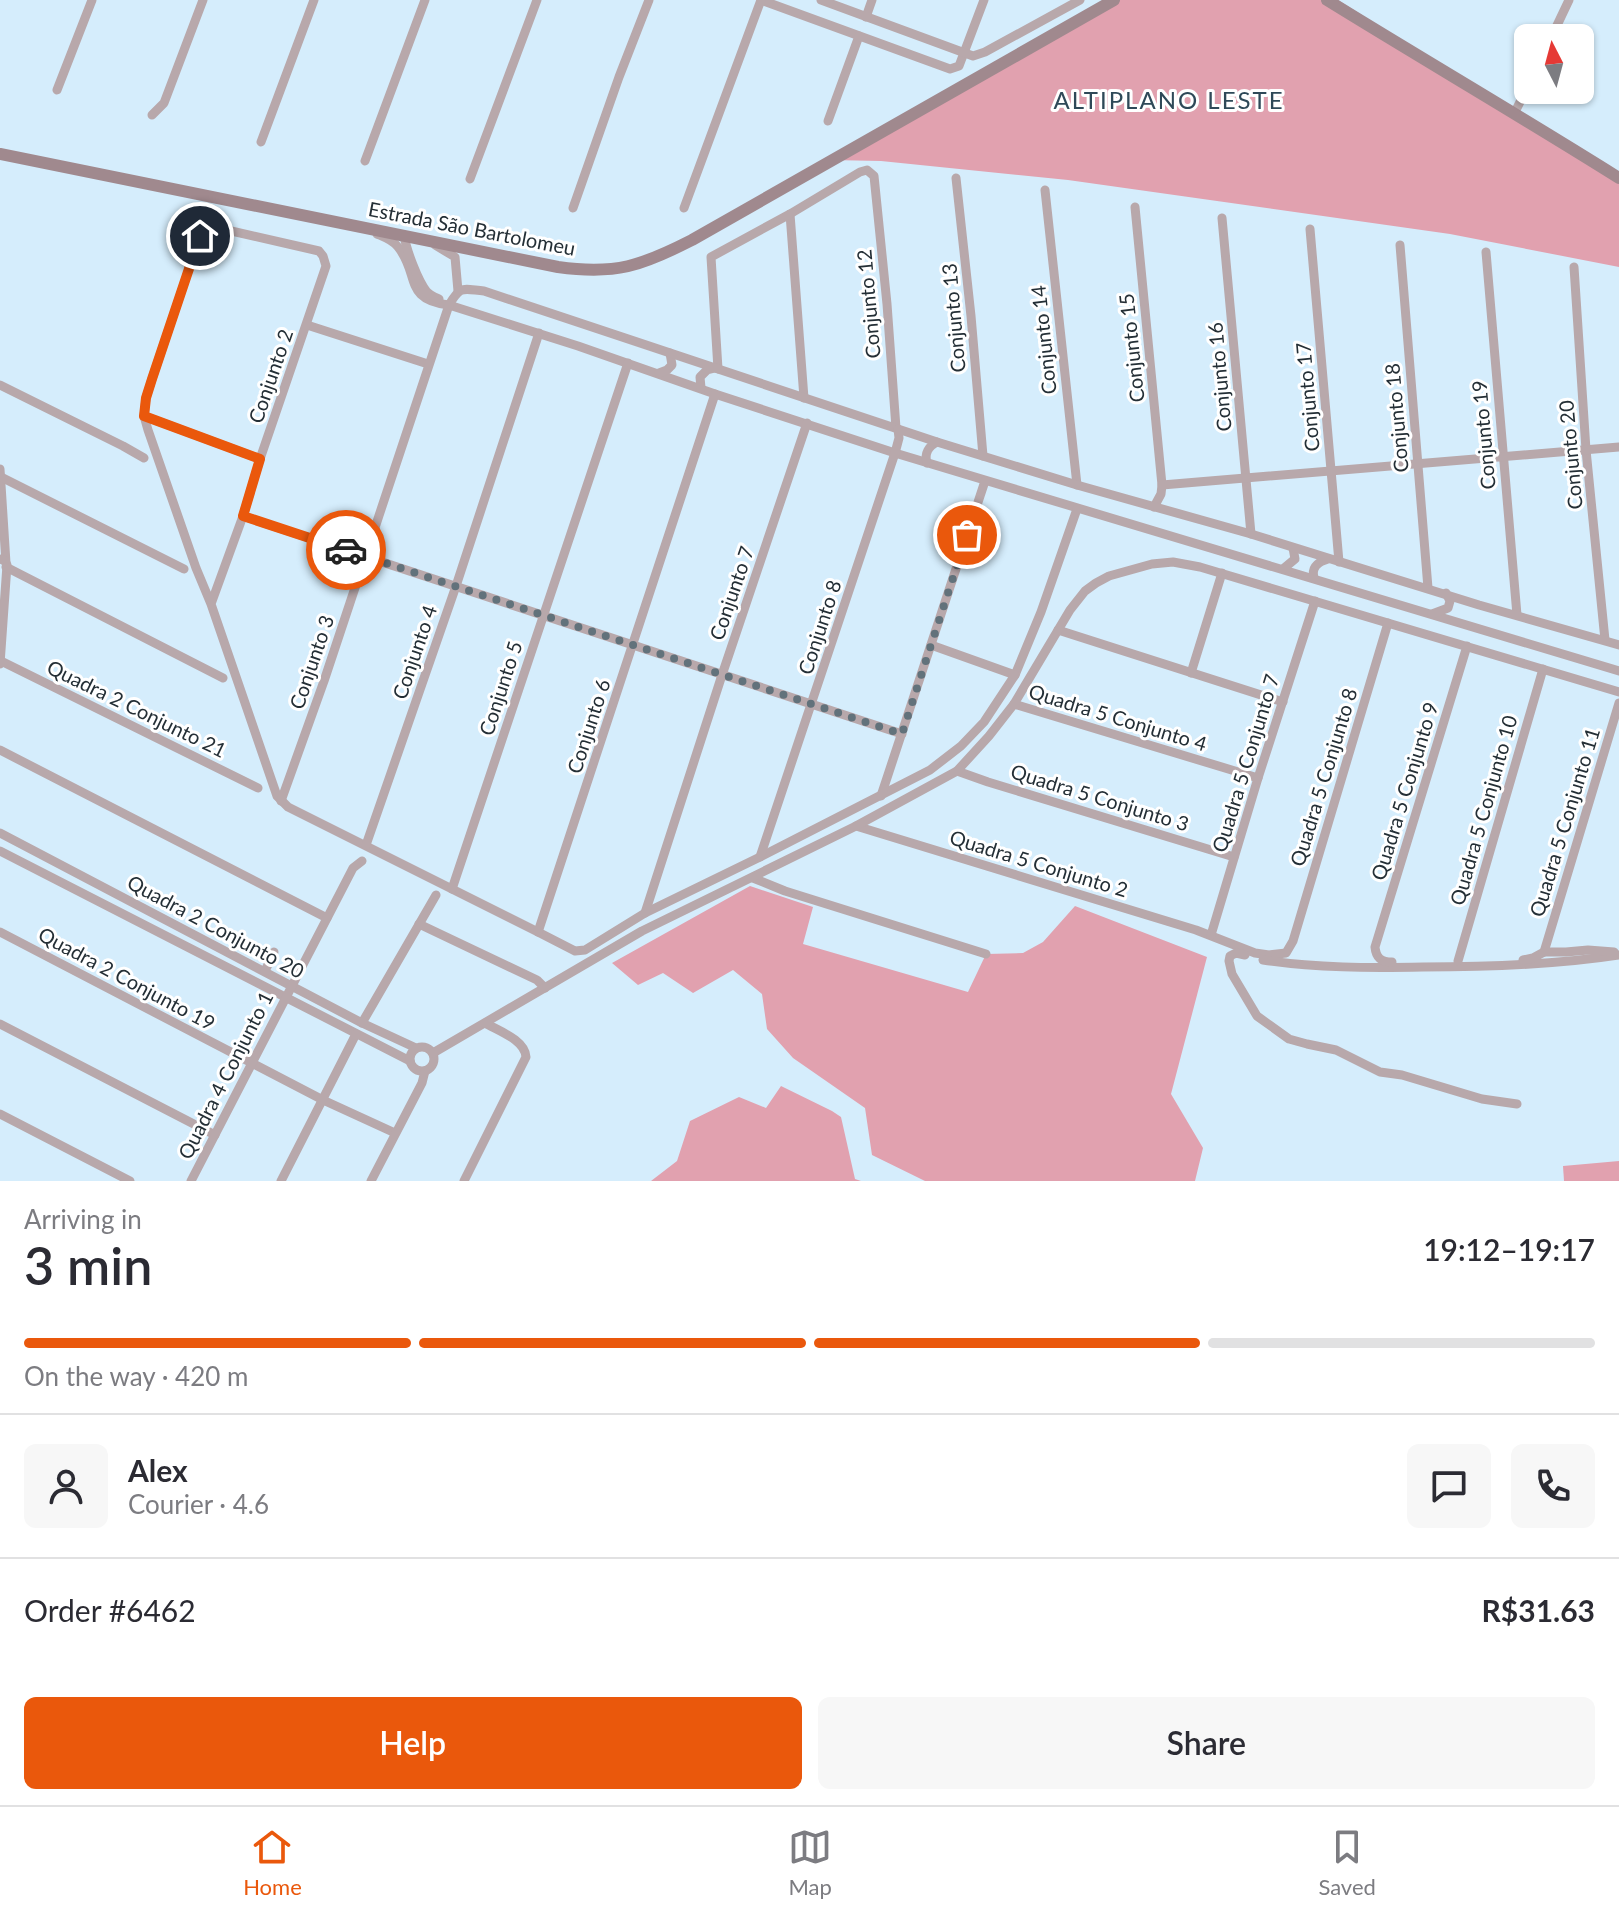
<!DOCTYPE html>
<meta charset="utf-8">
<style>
:root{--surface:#fff;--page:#f7f7f7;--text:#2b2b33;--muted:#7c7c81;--line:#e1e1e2;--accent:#ea580c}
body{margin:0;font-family:Lato,sans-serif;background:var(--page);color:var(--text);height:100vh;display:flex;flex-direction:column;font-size:30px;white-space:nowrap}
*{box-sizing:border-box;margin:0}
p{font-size:26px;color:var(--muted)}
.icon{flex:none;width:44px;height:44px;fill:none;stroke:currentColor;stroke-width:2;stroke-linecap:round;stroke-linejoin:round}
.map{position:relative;height:1181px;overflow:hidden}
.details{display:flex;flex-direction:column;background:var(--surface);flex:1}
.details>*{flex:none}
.needle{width:52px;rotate:354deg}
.controls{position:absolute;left:1514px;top:24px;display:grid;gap:16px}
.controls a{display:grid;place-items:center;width:80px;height:80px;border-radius:12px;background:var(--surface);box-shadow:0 2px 6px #0004;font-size:40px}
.pin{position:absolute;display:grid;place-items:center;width:68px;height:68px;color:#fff;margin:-34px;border:4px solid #fff;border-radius:50%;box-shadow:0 2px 8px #0007}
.courier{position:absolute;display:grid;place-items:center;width:80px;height:80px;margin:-40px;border:6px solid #ea580c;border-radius:50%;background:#fff;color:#222;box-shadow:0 2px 10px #0007}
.overview em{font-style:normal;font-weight:600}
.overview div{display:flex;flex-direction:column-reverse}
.overview{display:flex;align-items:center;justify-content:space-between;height:136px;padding:0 24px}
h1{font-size:52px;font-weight:600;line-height:60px}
.bar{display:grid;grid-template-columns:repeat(4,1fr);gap:12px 8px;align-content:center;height:96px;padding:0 24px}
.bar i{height:10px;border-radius:6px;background:var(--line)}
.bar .on{background:var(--accent)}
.bar p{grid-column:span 4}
.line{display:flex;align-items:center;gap:20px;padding:0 24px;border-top:2px solid var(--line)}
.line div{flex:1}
.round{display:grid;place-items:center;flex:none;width:84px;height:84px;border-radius:12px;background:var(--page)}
.primary-button{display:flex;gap:16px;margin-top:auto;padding:16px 24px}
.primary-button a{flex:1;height:92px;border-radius:12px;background:var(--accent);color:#fff;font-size:32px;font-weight:600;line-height:92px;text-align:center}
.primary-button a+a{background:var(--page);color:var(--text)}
.tabs{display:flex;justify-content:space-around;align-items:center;height:112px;border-top:2px solid var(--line);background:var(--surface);font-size:22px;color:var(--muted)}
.tabs a{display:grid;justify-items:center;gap:4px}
.tabs .on{color:var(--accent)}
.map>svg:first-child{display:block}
.green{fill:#e1a1af}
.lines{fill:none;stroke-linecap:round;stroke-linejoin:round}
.street{stroke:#b8a8ab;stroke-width:9}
.secondary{stroke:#a0898e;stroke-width:12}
.done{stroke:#62727b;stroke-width:8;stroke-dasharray:0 14.4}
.route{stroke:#ea580c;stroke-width:10}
.labels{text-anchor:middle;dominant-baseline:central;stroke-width:6;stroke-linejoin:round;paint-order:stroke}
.street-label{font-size:20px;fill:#242f36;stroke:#fff}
.quarter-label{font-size:24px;letter-spacing:2px;fill:#2f4958;stroke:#fff}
</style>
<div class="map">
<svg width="1619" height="1181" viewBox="0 0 1619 1181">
<rect width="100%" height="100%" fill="#d5edfc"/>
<g class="green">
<polygon points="1113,0 1338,0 1619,178 1619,267 1450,234 1068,180 881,161 830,160"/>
<polygon points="750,886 813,907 803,944 968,992 986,954 1023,953 1043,942 1075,906 1207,957 1171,1094 1203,1148 1195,1181 925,1181 872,1155 865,1108 793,1058 767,1029 762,994 733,970 693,993 663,973 638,985 612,963"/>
<polygon points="781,1086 832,1111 841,1117 855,1179 861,1181 651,1181 677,1161 690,1121 739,1097 766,1108"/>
<polygon points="1619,1161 1619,1181 1564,1181 1563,1166"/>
</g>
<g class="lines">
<g class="street">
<polyline points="761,0 950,69 959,66 984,0"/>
<polyline points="821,0 973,56 985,52 1080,0"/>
<polyline points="866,17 872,0"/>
<polyline points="1551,38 1569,0"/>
<polyline points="57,90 92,0"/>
<polyline points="1515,112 1528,86"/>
<polyline points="152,115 164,103 203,0"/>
<polyline points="828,121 859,36"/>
<polyline points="261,142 314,0"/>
<polyline points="365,161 425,0"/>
<polyline points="956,178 971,316 983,456"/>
<polyline points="470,179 537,0"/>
<polyline points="1045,190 1077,485"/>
<polyline points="1135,207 1162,485 1161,494 1154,507"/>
<polyline points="573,208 619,77 649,0"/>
<polyline points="684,208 761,0"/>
<polyline points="790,214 804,398"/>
<polyline points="1222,218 1251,534"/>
<polyline points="1310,229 1339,562"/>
<path d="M377,234C384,237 393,240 398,247C420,274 403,300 449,305L578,346L715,394L895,453L1619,671"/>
<path d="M404,235C406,249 418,281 427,292C431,296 433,296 439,299"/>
<polyline points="435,245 455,257 458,291"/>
<polyline points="1400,245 1428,588"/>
<polyline points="1486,252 1517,615"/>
<polyline points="1574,267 1586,450 1605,640"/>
<polyline points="307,325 428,364"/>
<polyline points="718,369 711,257 790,214 860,172 867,170 874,176 887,304 896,428"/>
<polyline points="659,373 667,370 672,365 670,353"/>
<polyline points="0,385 123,446 144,458"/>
<polyline points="701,388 700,377 707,370 715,368"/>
<polyline points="144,416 260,459"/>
<path d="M927,463C924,453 929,446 937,442"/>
<polyline points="0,469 6,563"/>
<polyline points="1,477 184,569"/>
<polyline points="1162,485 1619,447"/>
<polyline points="243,516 902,734"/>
<polyline points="0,559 5,561 7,565 0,664"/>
<polyline points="6,567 223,678"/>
<polyline points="1283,569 1295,559 1293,548"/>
<path d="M1314,578C1311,567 1318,562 1328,559"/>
<polyline points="211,604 243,516 260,459 326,266 323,256 319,251 214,227 206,229 200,236 152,379 146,398 144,416 148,430 196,568 211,604 277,796 288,807 538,932 575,951 585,950 645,913 760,857 930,770 961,746 984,722 1015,675 1041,612 1077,509"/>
<polyline points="1432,614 1448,608 1450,601 1446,593"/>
<polyline points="1058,630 1283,702"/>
<polyline points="931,645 1015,675"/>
<polyline points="1,661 258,788"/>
<polyline points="1191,673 1222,573"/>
<polyline points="1014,704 1258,778"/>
<polyline points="0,750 327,918"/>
<polyline points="957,771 988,782 1234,857"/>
<polyline points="881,796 985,481"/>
<path d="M281,801L324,681L449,305C461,285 462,289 484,291L937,442L1077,485L1251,534L1479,605L1619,645"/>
<polyline points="856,826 1196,930 1255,953 1269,955 1286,953 1293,941 1388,623"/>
<polyline points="0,833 362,1023 416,1048"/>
<polyline points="366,845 456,586 539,333"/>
<polyline points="0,851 410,1061"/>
<polyline points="760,857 895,453 899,438 898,429"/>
<polyline points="753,878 785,891 986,954"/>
<polyline points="452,889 628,363"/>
<polyline points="645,913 722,675 807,423"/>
<polyline points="419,924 537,980 545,988"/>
<polyline points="0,932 323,1100 395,1133"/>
<polyline points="538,932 715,394"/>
<polyline points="1211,935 1258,778 1315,601"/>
<polyline points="1544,952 1619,703"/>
<polyline points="1245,955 1236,953 1230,956 1229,961 1232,974 1257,1016 1289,1039 1307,1044 1336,1050 1380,1072 1402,1075 1482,1099 1517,1104"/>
<path d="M1263,960C1316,968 1369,968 1423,967C1488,967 1555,965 1619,955"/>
<polyline points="1523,960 1533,958 1544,952 1566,952 1588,950 1614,952"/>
<polyline points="1458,961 1543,669"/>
<path d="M1392,962C1381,962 1376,958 1375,947L1467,646"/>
<polyline points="265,971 274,952"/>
<polyline points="362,1023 436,895"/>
<polyline points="0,1024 215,1135"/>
<circle cx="422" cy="1059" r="12"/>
<polyline points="433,1053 642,931 856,826 957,771 989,736 1014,704 1070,610 1085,591 1096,583 1109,576 1152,564 1173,562 1200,567 1619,692"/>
<polyline points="0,1114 130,1181"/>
<polyline points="191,1181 353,868 362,861"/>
<polyline points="281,1181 356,1034"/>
<polyline points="371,1181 422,1083 425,1071"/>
<path d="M464,1181L526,1057C525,1040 499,1031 485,1023"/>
</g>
<g class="secondary">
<path d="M1327,0C1424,60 1522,117 1619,178"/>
<path d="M0,154L558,267C616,275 641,266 692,240L1114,0"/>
</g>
</g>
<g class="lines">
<polyline class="done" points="346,550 902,734 967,535"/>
<polyline class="route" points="200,236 152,379 146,398 144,416 260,459 243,516 346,550"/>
</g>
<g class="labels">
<g class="street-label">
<text transform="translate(472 228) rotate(11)">Estrada São Bartolomeu</text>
<text transform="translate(868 304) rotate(-95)">Conjunto 12</text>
<text transform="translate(953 318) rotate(-95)">Conjunto 13</text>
<text transform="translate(1043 340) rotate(-96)">Conjunto 14</text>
<text transform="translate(1131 348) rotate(-96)">Conjunto 15</text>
<text transform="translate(270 376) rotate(-71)">Conjunto 2</text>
<text transform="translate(1219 377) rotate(-95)">Conjunto 16</text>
<text transform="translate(1307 397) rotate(-95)">Conjunto 17</text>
<text transform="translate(1396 418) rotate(-95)">Conjunto 18</text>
<text transform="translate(1483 435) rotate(-95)">Conjunto 19</text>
<text transform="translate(1570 455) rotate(-95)">Conjunto 20</text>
<text transform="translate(731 593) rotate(-71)">Conjunto 7</text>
<text transform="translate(819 627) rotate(-72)">Conjunto 8</text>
<text transform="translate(414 652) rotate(-71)">Conjunto 4</text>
<text transform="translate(311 662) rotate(-71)">Conjunto 3</text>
<text transform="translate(500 688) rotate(-72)">Conjunto 5</text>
<text transform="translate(137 708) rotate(26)">Quadra 2 Conjunto 21</text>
<text transform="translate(1118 717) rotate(17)">Quadra 5 Conjunto 4</text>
<text transform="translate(588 726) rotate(-72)">Conjunto 6</text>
<text transform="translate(1245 763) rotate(-73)">Quadra 5 Conjunto 7</text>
<text transform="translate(1323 777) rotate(-73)">Quadra 5 Conjunto 8</text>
<text transform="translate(1404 791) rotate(-73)">Quadra 5 Conjunto 9</text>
<text transform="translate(1100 797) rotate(17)">Quadra 5 Conjunto 3</text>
<text transform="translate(1483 810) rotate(-74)">Quadra 5 Conjunto 10</text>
<text transform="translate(1564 822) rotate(-73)">Quadra 5 Conjunto 11</text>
<text transform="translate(1039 863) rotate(17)">Quadra 5 Conjunto 2</text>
<text transform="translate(216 926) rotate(28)">Quadra 2 Conjunto 20</text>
<text transform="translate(127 978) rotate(28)">Quadra 2 Conjunto 19</text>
<text transform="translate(225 1075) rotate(-63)">Quadra 4 Conjunto 1</text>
</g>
<g class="quarter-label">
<text x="1169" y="99">ALTIPLANO LESTE</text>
</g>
</g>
</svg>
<div class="controls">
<a><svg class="needle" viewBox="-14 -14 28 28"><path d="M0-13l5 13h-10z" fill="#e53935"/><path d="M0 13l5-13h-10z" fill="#7c7c81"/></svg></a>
</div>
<div class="pin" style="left:967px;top:535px;background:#ea580c"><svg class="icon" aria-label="bag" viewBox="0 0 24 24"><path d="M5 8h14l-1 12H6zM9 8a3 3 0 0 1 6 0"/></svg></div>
<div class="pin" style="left:200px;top:236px;background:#1f2937"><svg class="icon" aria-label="home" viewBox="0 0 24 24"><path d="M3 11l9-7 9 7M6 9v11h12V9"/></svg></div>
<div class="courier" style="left:346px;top:550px"><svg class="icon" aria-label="car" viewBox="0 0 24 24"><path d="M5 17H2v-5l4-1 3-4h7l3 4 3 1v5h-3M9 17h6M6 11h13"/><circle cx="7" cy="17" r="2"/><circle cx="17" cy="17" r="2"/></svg></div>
</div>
<section class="details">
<div class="overview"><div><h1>3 min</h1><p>Arriving in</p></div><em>19:12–19:17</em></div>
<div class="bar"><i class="on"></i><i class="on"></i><i class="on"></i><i></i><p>On the way · 420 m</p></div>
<div class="line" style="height:144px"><a class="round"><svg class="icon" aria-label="person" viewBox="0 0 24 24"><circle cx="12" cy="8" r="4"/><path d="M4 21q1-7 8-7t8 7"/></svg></a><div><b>Alex</b><p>Courier · 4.6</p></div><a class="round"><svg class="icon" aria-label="chat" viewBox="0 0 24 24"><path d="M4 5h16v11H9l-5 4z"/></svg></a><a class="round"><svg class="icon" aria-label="phone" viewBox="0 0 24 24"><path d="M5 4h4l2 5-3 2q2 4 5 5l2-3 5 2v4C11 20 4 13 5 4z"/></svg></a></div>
<div class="line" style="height:104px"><div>Order #6462</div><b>R$31.63</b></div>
<div class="primary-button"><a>Help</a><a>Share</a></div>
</section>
<nav class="tabs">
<a class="on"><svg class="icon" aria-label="home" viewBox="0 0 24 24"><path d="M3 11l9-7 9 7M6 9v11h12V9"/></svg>Home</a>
<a><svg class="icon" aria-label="map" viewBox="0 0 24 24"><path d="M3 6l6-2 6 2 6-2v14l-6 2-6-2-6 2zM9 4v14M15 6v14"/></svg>Map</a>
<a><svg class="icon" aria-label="saved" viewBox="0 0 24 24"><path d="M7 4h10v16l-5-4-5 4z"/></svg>Saved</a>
</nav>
